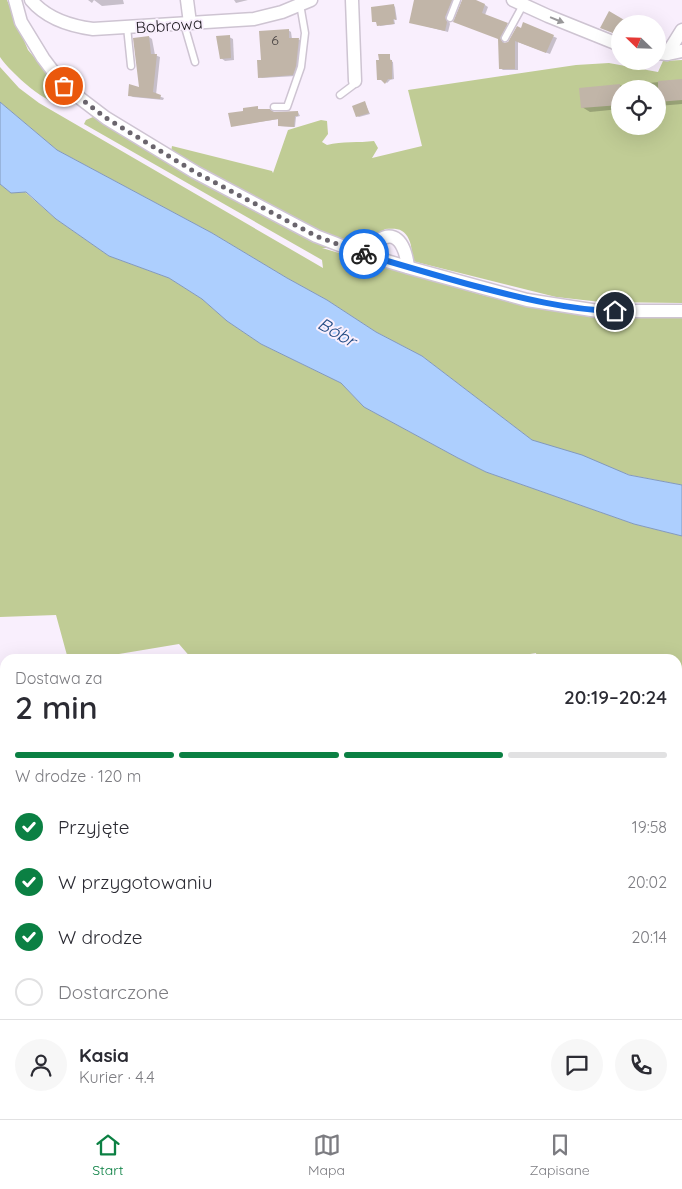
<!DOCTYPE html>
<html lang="pl">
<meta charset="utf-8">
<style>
:root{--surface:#fff;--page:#f7f7f7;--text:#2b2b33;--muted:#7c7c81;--line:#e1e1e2;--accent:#0b8043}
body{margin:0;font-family:Quicksand,sans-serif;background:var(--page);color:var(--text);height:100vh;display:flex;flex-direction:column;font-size:19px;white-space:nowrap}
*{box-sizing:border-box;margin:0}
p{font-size:16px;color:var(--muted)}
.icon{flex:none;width:28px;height:28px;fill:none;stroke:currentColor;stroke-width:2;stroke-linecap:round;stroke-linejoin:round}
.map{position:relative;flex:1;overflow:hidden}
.sheet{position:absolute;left:0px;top:654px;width:682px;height:466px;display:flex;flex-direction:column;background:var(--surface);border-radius:15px 15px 0 0;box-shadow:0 5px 20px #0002}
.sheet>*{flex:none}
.needle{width:32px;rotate:293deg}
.tools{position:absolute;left:611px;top:15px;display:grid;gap:10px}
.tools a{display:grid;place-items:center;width:55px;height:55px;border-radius:50%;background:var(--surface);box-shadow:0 5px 20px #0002;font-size:25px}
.pin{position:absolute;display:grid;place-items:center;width:42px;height:42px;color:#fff;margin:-21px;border:2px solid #fff;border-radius:50%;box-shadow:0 1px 5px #0007}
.courier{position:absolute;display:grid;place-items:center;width:50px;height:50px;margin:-25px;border:4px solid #1a73e8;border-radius:50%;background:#fff;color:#222;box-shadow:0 1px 6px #0007}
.overview em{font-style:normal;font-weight:600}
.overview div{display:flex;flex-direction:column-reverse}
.overview{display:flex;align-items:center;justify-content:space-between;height:85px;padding:0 15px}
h1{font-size:32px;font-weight:600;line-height:38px}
.bar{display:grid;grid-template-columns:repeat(4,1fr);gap:8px 5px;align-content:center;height:60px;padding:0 15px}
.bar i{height:6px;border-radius:4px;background:var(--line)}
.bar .selected{background:var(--accent)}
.bar p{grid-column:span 4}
.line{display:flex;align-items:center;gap:12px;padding:0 15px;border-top:1px solid var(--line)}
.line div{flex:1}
.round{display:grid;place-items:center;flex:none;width:52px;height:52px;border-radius:26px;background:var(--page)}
ol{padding:0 15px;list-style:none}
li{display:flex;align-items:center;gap:15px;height:55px}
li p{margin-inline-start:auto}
li .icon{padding:5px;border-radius:50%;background:var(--accent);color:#fff;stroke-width:4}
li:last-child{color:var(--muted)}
li i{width:28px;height:28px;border:2px solid var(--line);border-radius:50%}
.dock{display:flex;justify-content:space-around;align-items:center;height:70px;border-top:1px solid var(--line);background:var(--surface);font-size:14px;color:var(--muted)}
.dock a{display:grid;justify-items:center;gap:2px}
.dock .selected{color:var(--accent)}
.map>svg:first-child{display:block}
.green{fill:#c0cc95;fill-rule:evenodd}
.water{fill:#adcffe;stroke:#8299bb}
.shadow{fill:#0003}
.building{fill:#c1b5a8}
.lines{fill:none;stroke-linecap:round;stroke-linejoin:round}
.service-casing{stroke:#cec4d2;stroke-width:9}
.minor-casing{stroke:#cec4d2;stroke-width:15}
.service{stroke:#fff;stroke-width:6}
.minor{stroke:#fff;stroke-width:12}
.oneway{fill:#99989a}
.done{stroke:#6a656d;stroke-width:5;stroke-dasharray:0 9}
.route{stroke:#1a73e8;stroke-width:6}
.labels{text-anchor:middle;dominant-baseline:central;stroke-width:4;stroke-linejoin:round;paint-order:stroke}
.number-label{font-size:14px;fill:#464141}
.street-label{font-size:16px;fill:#1d1a1f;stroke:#f9effd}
.water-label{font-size:18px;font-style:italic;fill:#224c85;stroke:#f9effd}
</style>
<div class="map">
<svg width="682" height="1119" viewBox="0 0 682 1119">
<rect width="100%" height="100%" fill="#f9effd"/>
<g class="green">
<path d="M0,0H7L28,50L69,98L70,103L68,106C48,107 11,73 0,57Z"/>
<path d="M682,60V303L601,302L556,297L416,262L410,259C414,250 410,236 402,231C397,228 391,229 385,229L367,247L317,230L171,152L172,146L272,171L273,173L288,130L321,120L327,121L328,134L322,142L327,145C342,141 359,143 374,141L378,148L372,158L422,146L408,90L576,65L609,63L658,72L663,61ZM620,89H658V126H620Z"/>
<polygon points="0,67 19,88 39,103 323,268 322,260 84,124 86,120 93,117 191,176 328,248 322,248 482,295 514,303 682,311 682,485 630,475 532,440 422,356 376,332 327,300 287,278 212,233 57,150 0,102"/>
<polygon points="0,184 11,193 25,192 56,219 109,256 169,278 202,299 227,321 261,344 341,383 364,407 458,458 486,472 634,524 682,536 682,722 678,722 678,659 537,659 536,653 501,659 192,659 179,644 89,659 68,659 56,615 0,617"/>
<polygon points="678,857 682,857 682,932 678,933"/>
<polygon points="178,1115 602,1115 603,1119 179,1119"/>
</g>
<polygon class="water" points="0,102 57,150 212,233 287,278 327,300 376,332 422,356 532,440 582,455 629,475 682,485 682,536 634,524 486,472 458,458 364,407 341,383 261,344 227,321 202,299 169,278 109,256 56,219 26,192 11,193 0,184"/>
<g class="shadow">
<polygon points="88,0 123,0 124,4 102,6 94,0 92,3"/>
<polygon points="234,0 248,0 236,3"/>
<polygon points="415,0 455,0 448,19 450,24 448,32 410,22"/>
<polygon points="463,0 472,0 485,5 488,7 485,15 510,26 503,40 505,44 509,43 522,29 524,24 557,38 550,54 518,42 518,70 503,70 500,68 499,39"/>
<polygon points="394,6 395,7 397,20 394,19 395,24 380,26 378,22 373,21"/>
<polygon points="288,30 291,32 292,39 302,40 299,68 296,76 262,78 259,77 263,61"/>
<polygon points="149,37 152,39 155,55 160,57 156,95 164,98 163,100 133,97 129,95 140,89"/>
<polygon points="229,37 233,39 234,60 225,61 221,58"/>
<polygon points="389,55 391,61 393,62 394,79 390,80 387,83 383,80 378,79"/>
<polygon points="682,80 682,104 658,106 658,89 620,89 620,109 590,112 582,107 581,89"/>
<polygon points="365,103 370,114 359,117 357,116"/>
<polygon points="257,107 259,110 274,113 298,112 300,116 296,117 295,127 280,126 279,125 279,119 232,126 245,112"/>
<polygon points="0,684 3,686 5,700 5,723 0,723"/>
<rect x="678" y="765" width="4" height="23"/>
<polygon points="5,799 5,828 0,828 0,813"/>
<rect x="678" y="815" width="4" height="33"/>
<polygon points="0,851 5,854 5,876 0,876"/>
<polygon points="682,973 682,996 678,997 678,974"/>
<rect x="0" y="978" width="5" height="26"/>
<polygon points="5,1060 5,1085 0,1086 0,1061"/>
<polygon points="682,1071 682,1089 678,1090 678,1072"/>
<polygon points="144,1115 149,1119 134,1119"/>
<polygon points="630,1115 645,1115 646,1119 631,1119"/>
</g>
<g class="building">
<polygon points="414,0 452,0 445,17 447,22 445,31 409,23"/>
<polygon points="462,0 476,0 485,4 482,13 508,23 500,38 503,43 508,42 517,26 521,28 523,22 554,35 546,53 515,41 515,69 499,69 498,39 453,22"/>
<polygon points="394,4 396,20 393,19 394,24 377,26 376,22 372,22 371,7"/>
<polygon points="609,11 626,21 624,24 620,24 620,31 618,35 600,28"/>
<polygon points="289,29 289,38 299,38 296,66 293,75 258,78 257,60 261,60 259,31"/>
<polygon points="230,35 231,58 220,59 216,36"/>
<polygon points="149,36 151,54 157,54 153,92 161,95 160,99 128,96 129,84 139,87 133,38"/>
<polygon points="378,54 390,54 390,60 392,60 392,79 388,79 385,84 381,80 377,80 376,60 379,60"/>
<polygon points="682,79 682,100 658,102 658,81"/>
<polygon points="620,84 620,105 581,108 579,88"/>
<polygon points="365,101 369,113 356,117 352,106"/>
<polygon points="258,106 258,109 270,109 274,112 298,111 298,116 295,116 294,127 278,126 278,119 231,127 228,113 243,111 243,108"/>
</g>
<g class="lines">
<defs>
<g id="service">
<polyline points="450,18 457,0"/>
<polyline points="184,24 195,62"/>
<polyline points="127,27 131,66"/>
<polyline points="505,38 523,5"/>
<polyline points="340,95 356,83 355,81"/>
<polyline points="274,107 287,107 301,67 305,33 300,4"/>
<polyline points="0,739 5,738"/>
<polyline points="666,1119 665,1117 676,1115"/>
</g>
<g id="minor">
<polyline points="15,0 21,22 43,58 64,86 106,118 195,172 316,236 363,254 414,269 527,300 598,311 682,311"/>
<path d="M31,0C46,18 70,26 93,29L254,19L282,12L311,0"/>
<polyline points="187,0 190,23"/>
<polyline points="352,0 355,81"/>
<polyline points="513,0 548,16 620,45"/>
<polyline points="658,53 667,54 682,51"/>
<polyline points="667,54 682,30"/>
<path d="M366,254C387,225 404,234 408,267"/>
<polyline points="678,723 682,722"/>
<polyline points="0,768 5,770"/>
<polyline points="678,806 682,806"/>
<polyline points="678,940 682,939"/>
<polyline points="0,1033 5,1032"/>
</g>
</defs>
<use href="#service" class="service-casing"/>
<use href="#minor" class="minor-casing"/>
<use href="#service" class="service"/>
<use href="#minor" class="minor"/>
</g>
<defs><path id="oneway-solid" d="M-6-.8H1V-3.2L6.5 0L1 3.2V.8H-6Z" transform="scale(1.25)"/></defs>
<use class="oneway" href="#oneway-solid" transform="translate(557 20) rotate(22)"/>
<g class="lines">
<polyline class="done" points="64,86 106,118 195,172 316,236 364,254"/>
<path class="route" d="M364,254C401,265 438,276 475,286C521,298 568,310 615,311"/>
</g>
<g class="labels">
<g class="number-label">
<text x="275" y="40">6</text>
</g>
<g class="street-label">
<text transform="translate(169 25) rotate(-4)">Bobrowa</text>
</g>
<g class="water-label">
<text transform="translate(337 332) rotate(30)">Bóbr</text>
</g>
</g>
</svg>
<div class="tools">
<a><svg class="needle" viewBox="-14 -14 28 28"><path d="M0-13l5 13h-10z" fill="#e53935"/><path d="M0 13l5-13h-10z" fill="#7c7c81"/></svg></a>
<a><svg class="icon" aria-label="locate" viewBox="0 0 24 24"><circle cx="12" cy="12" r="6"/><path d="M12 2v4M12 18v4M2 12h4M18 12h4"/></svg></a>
</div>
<div class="pin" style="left:64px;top:86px;background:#ea580c"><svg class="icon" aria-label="bag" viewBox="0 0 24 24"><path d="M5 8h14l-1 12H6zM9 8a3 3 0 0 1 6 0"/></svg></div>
<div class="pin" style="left:615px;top:311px;background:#1f2937"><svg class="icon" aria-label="home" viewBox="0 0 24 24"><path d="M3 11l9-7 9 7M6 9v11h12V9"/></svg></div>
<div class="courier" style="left:364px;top:254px"><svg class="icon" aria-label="bike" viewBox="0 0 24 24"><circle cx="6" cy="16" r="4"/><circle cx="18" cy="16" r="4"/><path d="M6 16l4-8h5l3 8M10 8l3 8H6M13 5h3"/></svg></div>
<section class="sheet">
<div class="overview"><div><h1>2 min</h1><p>Dostawa za</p></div><em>20:19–20:24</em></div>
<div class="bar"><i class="selected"></i><i class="selected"></i><i class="selected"></i><i></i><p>W drodze · 120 m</p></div>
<ol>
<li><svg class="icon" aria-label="check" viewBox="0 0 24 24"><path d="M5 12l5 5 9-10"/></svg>Przyjęte<p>19:58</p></li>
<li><svg class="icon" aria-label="check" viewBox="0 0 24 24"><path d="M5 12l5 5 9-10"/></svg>W przygotowaniu<p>20:02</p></li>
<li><svg class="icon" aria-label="check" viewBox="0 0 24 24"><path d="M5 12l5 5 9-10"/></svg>W drodze<p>20:14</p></li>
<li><i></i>Dostarczone</li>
</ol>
<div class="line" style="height:90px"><a class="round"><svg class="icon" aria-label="person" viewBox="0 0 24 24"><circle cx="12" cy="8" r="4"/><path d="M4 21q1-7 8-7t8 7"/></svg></a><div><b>Kasia</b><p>Kurier · 4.4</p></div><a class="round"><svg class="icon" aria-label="chat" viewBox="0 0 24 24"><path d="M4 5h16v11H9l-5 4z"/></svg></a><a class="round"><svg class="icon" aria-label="phone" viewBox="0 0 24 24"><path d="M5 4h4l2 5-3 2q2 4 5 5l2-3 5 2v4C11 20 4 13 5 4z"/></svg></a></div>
</section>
</div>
<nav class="dock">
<a class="selected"><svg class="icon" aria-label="home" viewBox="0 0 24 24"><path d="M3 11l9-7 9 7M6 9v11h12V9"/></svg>Start</a>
<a><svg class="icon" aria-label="map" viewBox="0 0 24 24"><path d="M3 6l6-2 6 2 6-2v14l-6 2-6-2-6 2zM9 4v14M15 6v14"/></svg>Mapa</a>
<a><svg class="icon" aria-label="saved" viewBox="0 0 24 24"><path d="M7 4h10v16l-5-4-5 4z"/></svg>Zapisane</a>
</nav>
